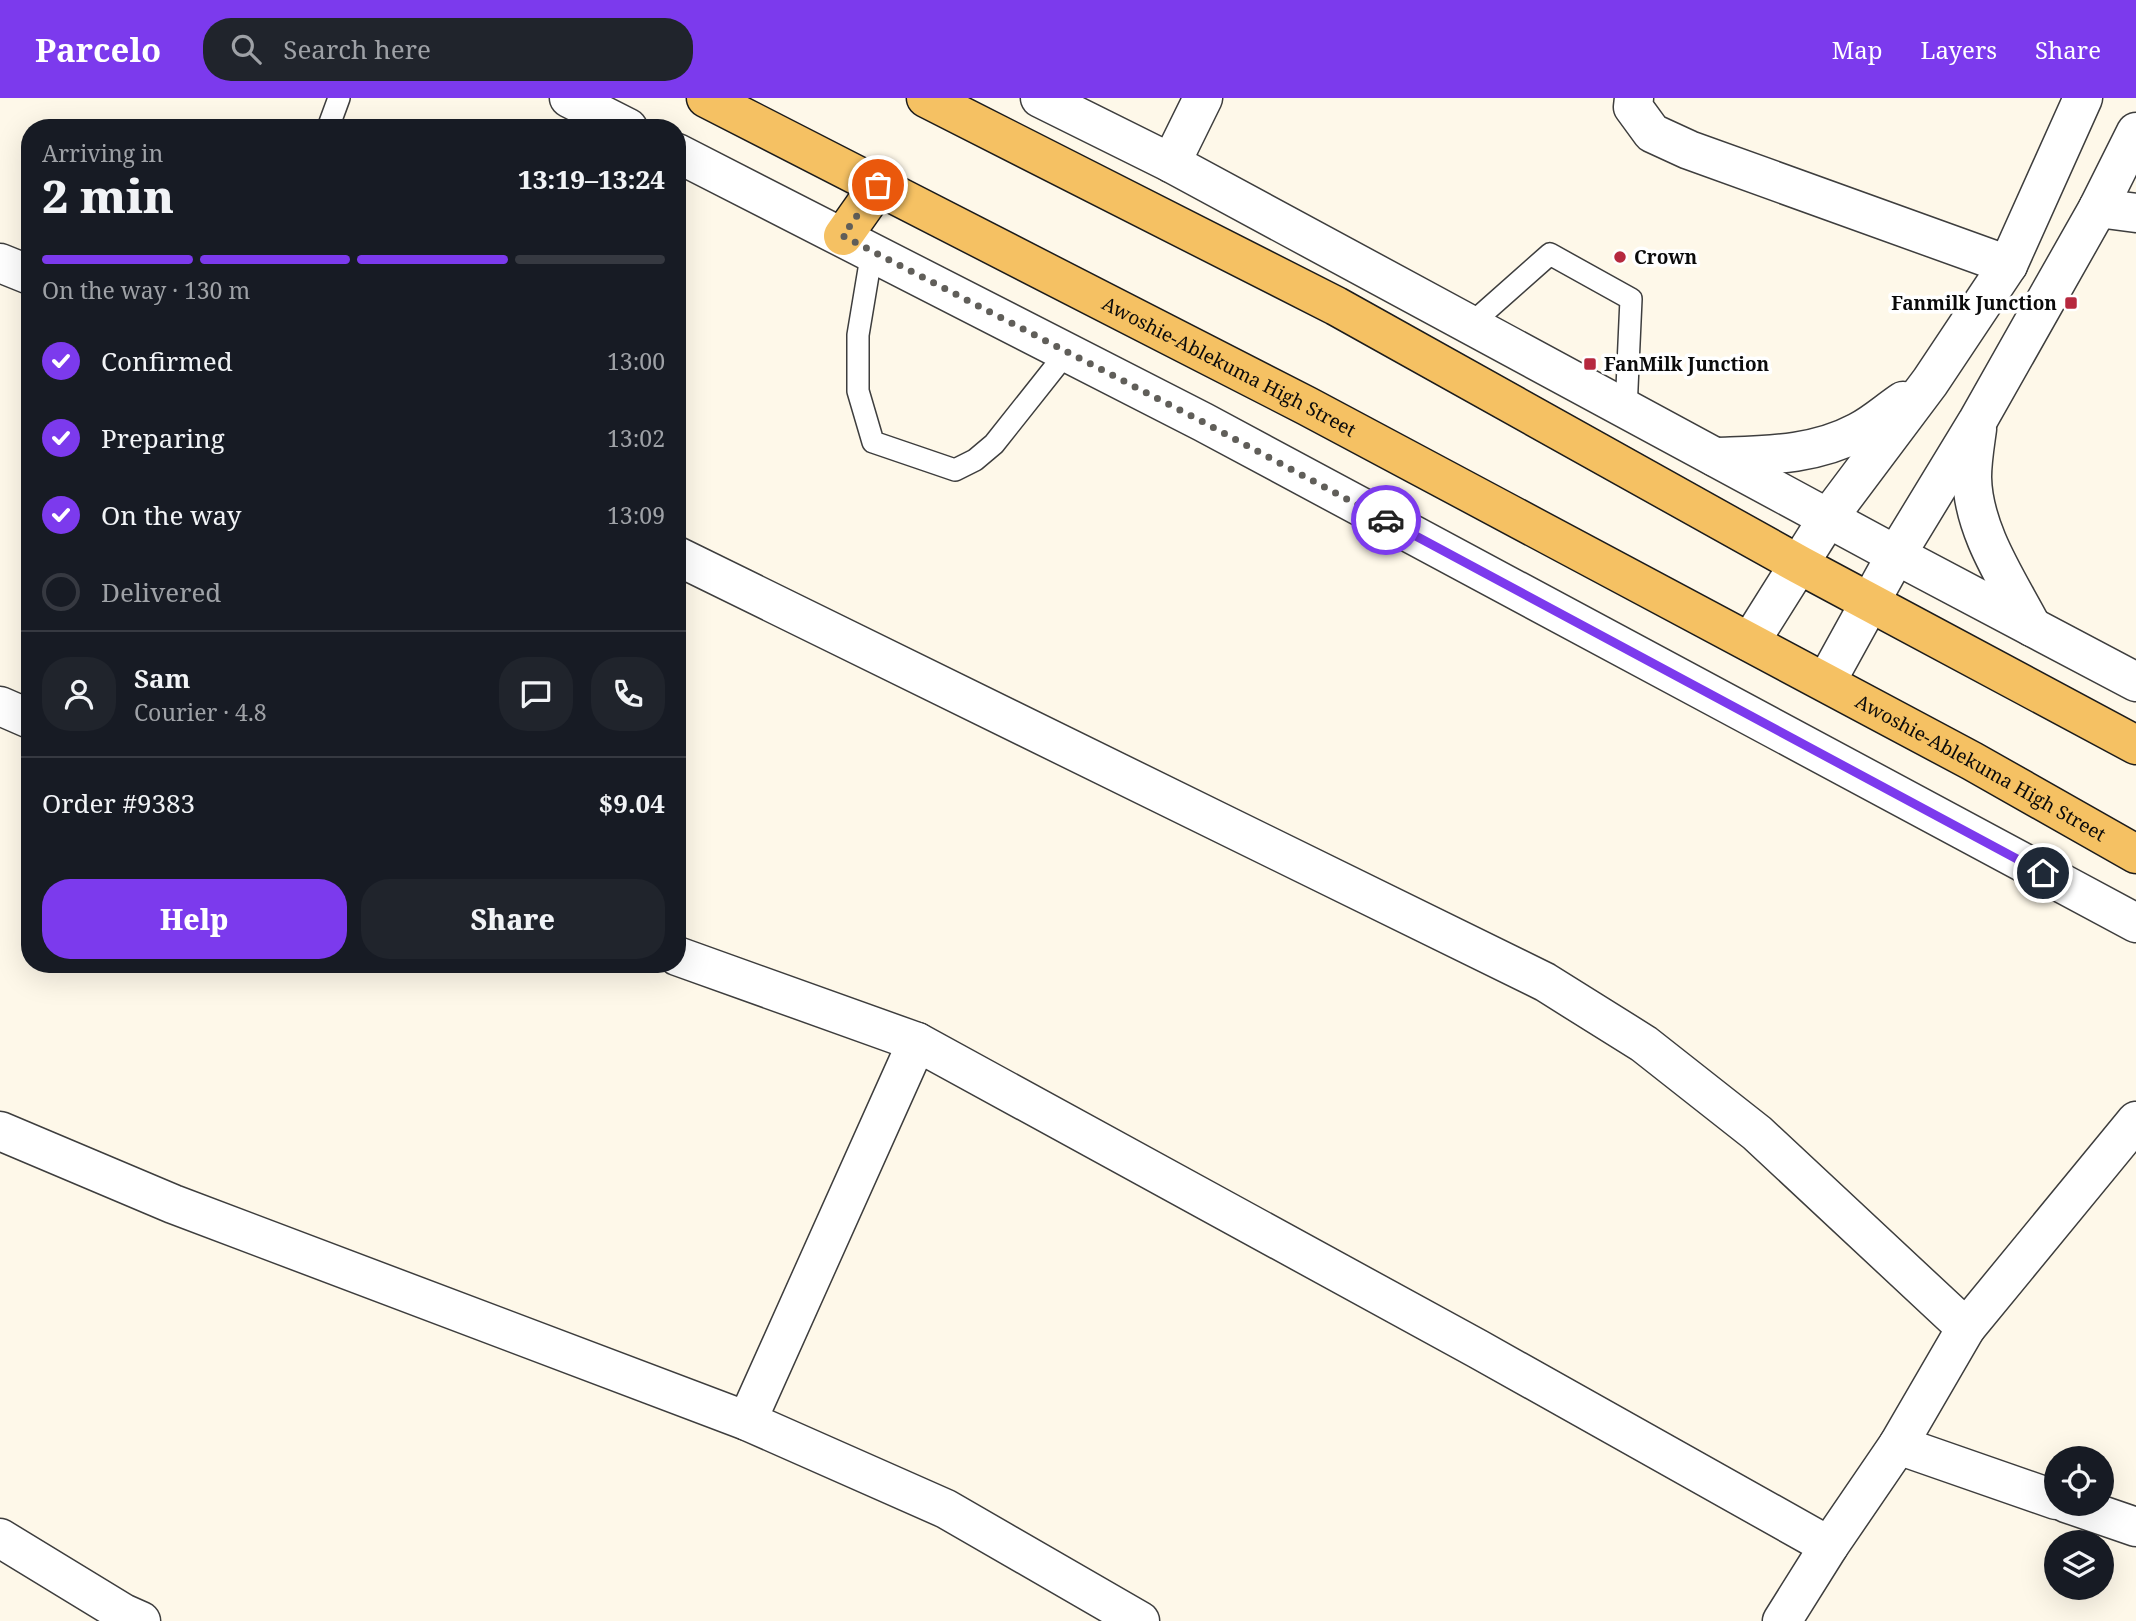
<!DOCTYPE html>
<meta charset="utf-8">
<style>
:root{--surface:#171b24;--page:#20242c;--text:#f1f3f6;--muted:#9ea1a6;--line:#363941;--accent:#7c3aed}
body{margin:0;font-family:"Noto Serif",serif;background:var(--page);color:var(--text);height:100vh;display:flex;flex-direction:column;font-size:26px;white-space:nowrap}
*{box-sizing:border-box;margin:0}
p{font-size:23px;color:var(--muted)}
.icon{flex:none;width:38px;height:38px;fill:none;stroke:currentColor;stroke-width:2;stroke-linecap:round;stroke-linejoin:round}
.map{position:relative;flex:1;overflow:hidden}
.details{position:absolute;left:21px;top:21px;width:665px;height:854px;display:flex;flex-direction:column;background:var(--surface);border-radius:28px;box-shadow:0 7px 28px #0002}
.details>*{flex:none}
.controls{position:absolute;left:2044px;top:1348px;display:grid;gap:14px}
.controls a{display:grid;place-items:center;width:70px;height:70px;border-radius:50%;background:var(--surface);box-shadow:0 7px 28px #0002;font-size:35px}
.pin{position:absolute;display:grid;place-items:center;width:60px;height:60px;color:#fff;margin:-30px;border:4px solid #fff;border-radius:50%;box-shadow:0 2px 7px #0007}
.courier{position:absolute;display:grid;place-items:center;width:70px;height:70px;margin:-35px;border:5px solid #7c3aed;border-radius:50%;background:#fff;color:#222;box-shadow:0 2px 9px #0007}
.head em{font-style:normal;font-weight:800}
.head div{display:flex;flex-direction:column-reverse}
.head{display:flex;align-items:center;justify-content:space-between;height:119px;padding:0 21px}
h1{font-size:46px;font-weight:800;line-height:52px}
.bar{display:grid;grid-template-columns:repeat(4,1fr);gap:10px 7px;align-content:center;height:84px;padding:0 21px}
.bar i{height:9px;border-radius:5px;background:var(--line)}
.bar .on{background:var(--accent)}
.bar p{grid-column:span 4}
.line{display:flex;align-items:center;gap:18px;padding:0 21px;border-top:2px solid var(--line)}
.line div{flex:1}
.round{display:grid;place-items:center;flex:none;width:74px;height:74px;border-radius:28px;background:var(--page)}
ol{padding:0 21px;list-style:none}
li{display:flex;align-items:center;gap:21px;height:77px}
li p{margin-inline-start:auto}
li .icon{padding:7px;border-radius:50%;background:var(--accent);color:#fff;stroke-width:4}
li:last-child{color:var(--muted)}
li i{width:38px;height:38px;border:4px solid var(--line);border-radius:50%}
.button{display:flex;gap:14px;margin-top:auto;padding:14px 21px}
.button a{flex:1;height:80px;border-radius:28px;background:var(--accent);color:#fff;font-size:28px;font-weight:800;line-height:80px;text-align:center}
.button a+a{background:var(--page);color:var(--text)}
header{display:flex;align-items:center;gap:42px;box-sizing:border-box;height:98px;padding:0 35px;background:var(--accent);color:#fff}
header strong{font-size:33px}
nav{display:flex;gap:38px;margin-inline-start:auto;font-size:24px}
.search{width:490px;height:63px;background:var(--page);display:flex;align-items:center;gap:18px;box-sizing:border-box;padding:0 24px;border-radius:28px;color:var(--muted);font-size:26px}
.map>svg:first-child{display:block}
.lines{fill:none;stroke-linecap:round;stroke-linejoin:round}
.service-casing{stroke:#3e3e3e;stroke-width:24}
.minor-casing{stroke:#3e3e3e;stroke-width:41}
.tertiary-casing{stroke:#3e3e3e;stroke-width:41}
.primary-casing{stroke:#1c1c1c;stroke-width:41}
.service{stroke:#fff;stroke-width:21}
.minor{stroke:#fff;stroke-width:38}
.tertiary{stroke:#fff;stroke-width:38}
.primary{stroke:#f5c163;stroke-width:38}
.done{stroke:#605e59;stroke-width:7;stroke-dasharray:0 12.6}
.route{stroke:#7c3aed;stroke-width:9}
.poi-dot{fill:#b6283e;stroke:#fff;stroke-width:2.5}
.labels{text-anchor:middle;dominant-baseline:central;stroke-width:7;stroke-linejoin:round;paint-order:stroke}
.poi-label{font-size:19px;font-weight:bold;fill:#0b0b0b;stroke:#fff;text-anchor:start}
.street-label{font-size:19px;fill:#0b0b0b;stroke:#fff}
</style>
<header>
<strong>Parcelo</strong>
<div class="search"><svg class="icon" aria-label="search" viewBox="0 0 24 24"><circle cx="10" cy="10" r="6"/><path d="M15 15l6 6"/></svg>Search here</div>
<nav><a>Map</a><a>Layers</a><a>Share</a></nav>
</header>
<div class="map">
<svg width="2136" height="1523" viewBox="0 0 2136 1523">
<rect width="100%" height="100%" fill="#fef8e9"/>
<g class="lines">
<defs>
<g id="service">
<polyline points="328,30 339,0"/>
<polyline points="872,153 858,237 858,293 873,344 955,372 975,362 994,346 1067,254"/>
<polyline points="1471,226 1550,156 1631,201 1626,312"/>
</g>
<g id="minor">
<polyline points="1634,0 1633,9 1652,35 1689,52 2008,167"/>
<polyline points="1171,65 1203,0"/>
<polyline points="2098,110 2136,115"/>
<polyline points="0,165 30,177"/>
<polyline points="677,458 1545,884 1644,946 1757,1035 1966,1230"/>
<polyline points="0,608 30,621"/>
<polyline points="677,858 917,944 1478,1251 1829,1448"/>
<polyline points="0,1033 173,1106 747,1323 946,1411 1140,1523"/>
<polyline points="747,1323 917,944"/>
<polyline points="1898,1347 2056,1402"/>
<polyline points="2066,1405 2136,1429"/>
<polyline points="0,1440 123,1515 141,1523"/>
<polyline points="1782,1523 1829,1448 1898,1347 1966,1230 2136,1023"/>
</g>
<g id="tertiary">
<polyline points="569,0 628,30"/>
<polyline points="1040,0 1171,65 1896,457 2136,584"/>
<polyline points="677,55 1203,324 2136,825"/>
<path d="M1977,331C1975,346 1972,363 1972,379C1973,433 2008,483 2032,529"/>
<path d="M1715,359C1764,357 1813,358 1858,334C1874,326 1888,313 1903,303"/>
<polyline points="1750,544 1828,420 1930,284 2008,167 2083,0"/>
<polyline points="1826,584 1896,457 1977,324 2098,110 2136,34"/>
</g>
<g id="primary">
<path id="s1" d="M706,0L1307,308L1972,663L2136,756"/>
<polyline points="926,0 1336,208 1800,467 2136,647"/>
<polyline points="843,138 879,87"/>
</g>
</defs>
<use href="#service" class="service-casing"/>
<use href="#minor" class="minor-casing"/>
<use href="#tertiary" class="tertiary-casing"/>
<use href="#primary" class="primary-casing"/>
<use href="#service" class="service"/>
<use href="#minor" class="minor"/>
<use href="#tertiary" class="tertiary"/>
<use href="#primary" class="primary"/>
</g>
<g class="lines">
<polyline class="done" points="878,87 843,138 1203,324 1386,422"/>
<polyline class="route" points="1386,422 2043,775"/>
</g>
<g class="poi-dot">
<circle cx="1620" cy="159" r="7"/>
<rect x="2064" y="198" width="14" height="14" rx="3.5"/>
<rect x="1583" y="259" width="14" height="14" rx="3.5"/>
</g>
<g class="labels">
<g class="poi-label">
<text x="1634" y="159">Crown</text>
<text x="2057" y="205" text-anchor="end">Fanmilk Junction</text>
<text x="1604" y="266">FanMilk Junction</text>
</g>
<g class="street-label">
<text stroke="none"><textPath href="#s1" startOffset="588">Awoshie-Ablekuma High Street</textPath></text>
<text stroke="none"><textPath href="#s1" startOffset="1440">Awoshie-Ablekuma High Street</textPath></text>
</g>
</g>
</svg>
<div class="controls">
<a><svg class="icon" aria-label="locate" viewBox="0 0 24 24"><circle cx="12" cy="12" r="6"/><path d="M12 2v4M12 18v4M2 12h4M18 12h4"/></svg></a>
<a><svg class="icon" aria-label="layers" viewBox="0 0 24 24"><path d="M12 4l9 5-9 5-9-5zM3 14l9 5 9-5"/></svg></a>
</div>
<div class="pin" style="left:878px;top:87px;background:#ea580c"><svg class="icon" aria-label="bag" viewBox="0 0 24 24"><path d="M5 8h14l-1 12H6zM9 8a3 3 0 0 1 6 0"/></svg></div>
<div class="pin" style="left:2043px;top:775px;background:#1f2937"><svg class="icon" aria-label="home" viewBox="0 0 24 24"><path d="M3 11l9-7 9 7M6 9v11h12V9"/></svg></div>
<div class="courier" style="left:1386px;top:422px"><svg class="icon" aria-label="car" viewBox="0 0 24 24"><path d="M5 17H2v-5l4-1 3-4h7l3 4 3 1v5h-3M9 17h6M6 11h13"/><circle cx="7" cy="17" r="2"/><circle cx="17" cy="17" r="2"/></svg></div>
<section class="details">
<div class="head"><div><h1>2 min</h1><p>Arriving in</p></div><em>13:19–13:24</em></div>
<div class="bar"><i class="on"></i><i class="on"></i><i class="on"></i><i></i><p>On the way · 130 m</p></div>
<ol>
<li><svg class="icon" aria-label="check" viewBox="0 0 24 24"><path d="M5 12l5 5 9-10"/></svg>Confirmed<p>13:00</p></li>
<li><svg class="icon" aria-label="check" viewBox="0 0 24 24"><path d="M5 12l5 5 9-10"/></svg>Preparing<p>13:02</p></li>
<li><svg class="icon" aria-label="check" viewBox="0 0 24 24"><path d="M5 12l5 5 9-10"/></svg>On the way<p>13:09</p></li>
<li><i></i>Delivered</li>
</ol>
<div class="line" style="height:126px"><a class="round"><svg class="icon" aria-label="person" viewBox="0 0 24 24"><circle cx="12" cy="8" r="4"/><path d="M4 21q1-7 8-7t8 7"/></svg></a><div><b>Sam</b><p>Courier · 4.8</p></div><a class="round"><svg class="icon" aria-label="chat" viewBox="0 0 24 24"><path d="M4 5h16v11H9l-5 4z"/></svg></a><a class="round"><svg class="icon" aria-label="phone" viewBox="0 0 24 24"><path d="M5 4h4l2 5-3 2q2 4 5 5l2-3 5 2v4C11 20 4 13 5 4z"/></svg></a></div>
<div class="line" style="height:91px"><div>Order #9383</div><b>$9.04</b></div>
<div class="button"><a>Help</a><a>Share</a></div>
</section>
</div>
